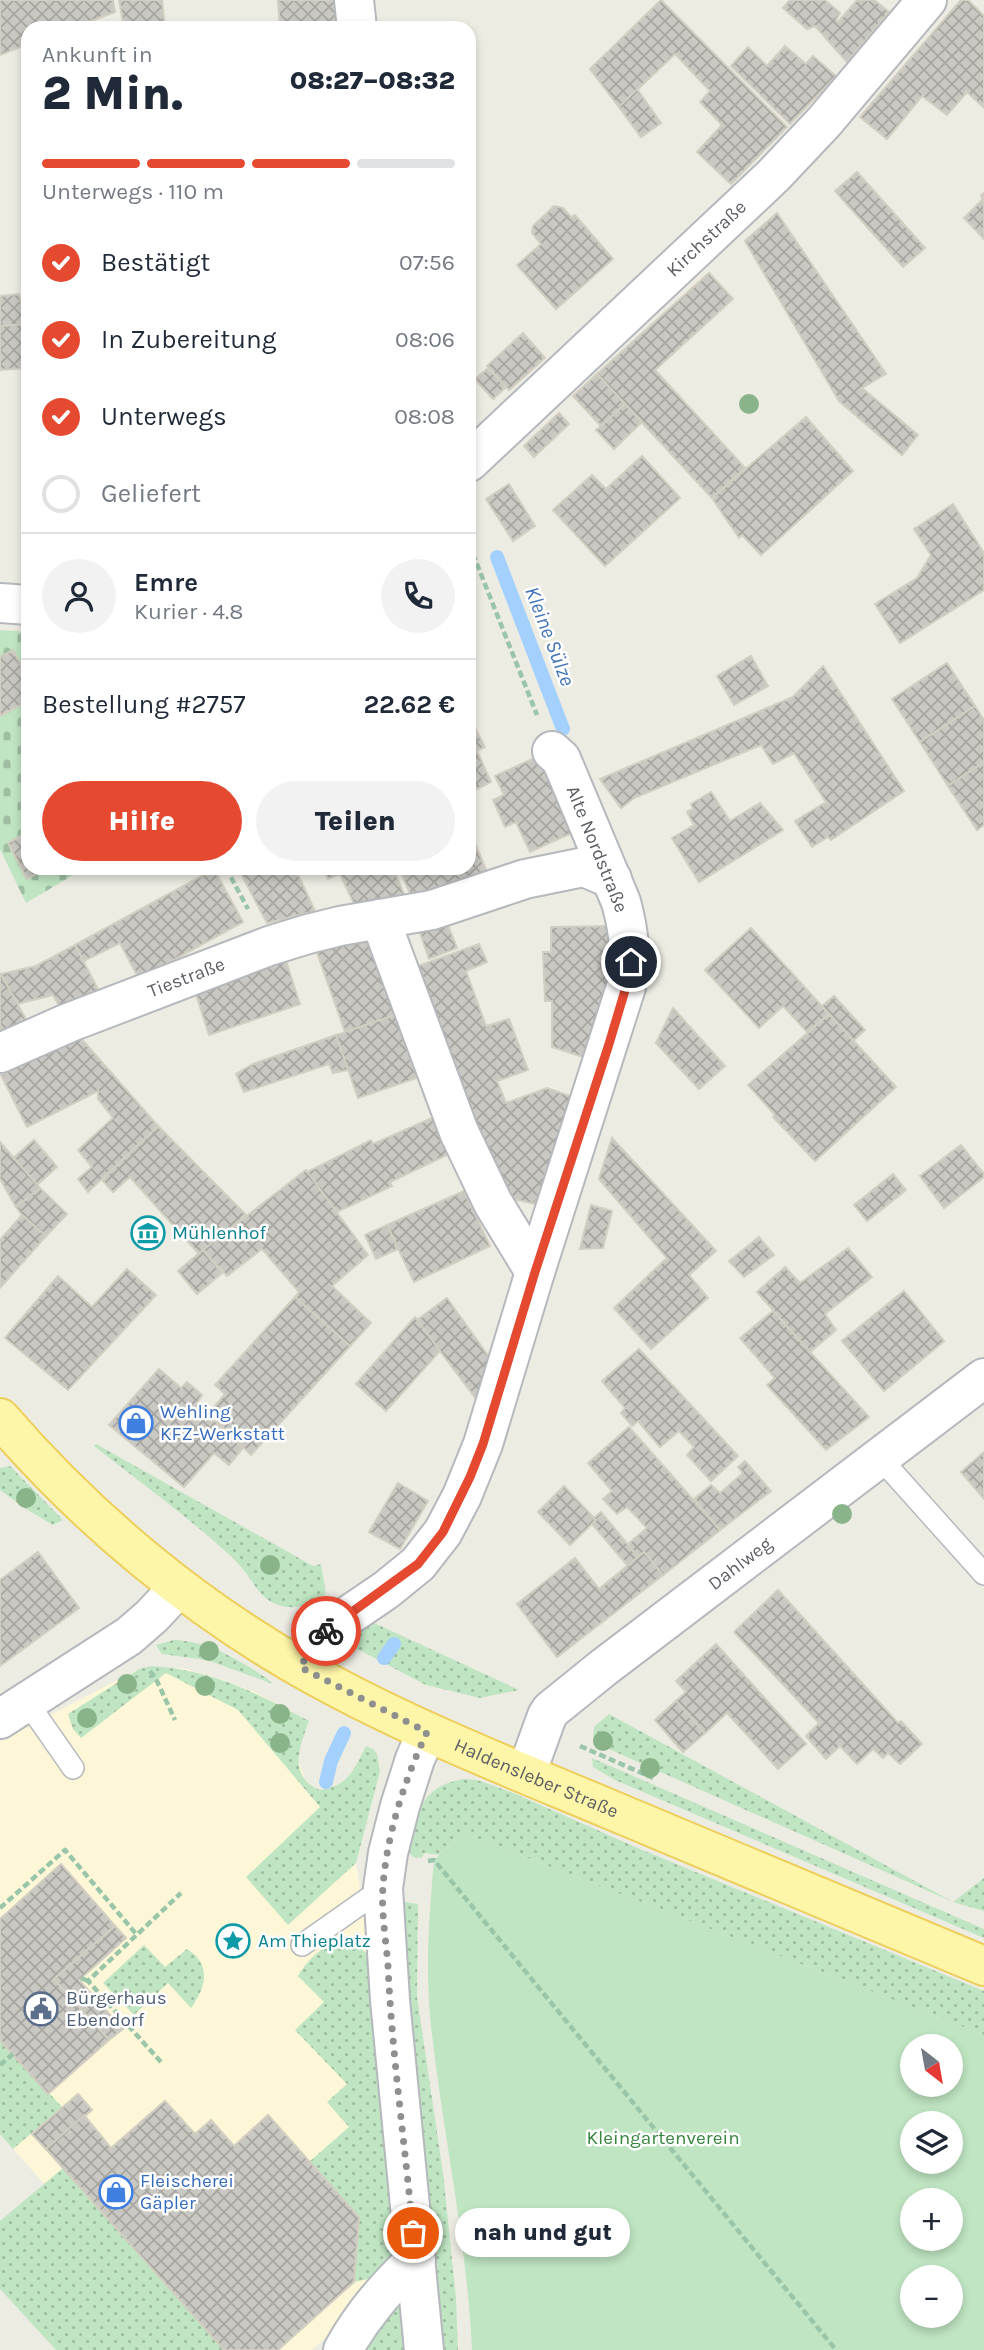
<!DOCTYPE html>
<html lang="de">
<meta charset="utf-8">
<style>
:root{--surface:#fff;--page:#f2f2f3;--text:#1f2937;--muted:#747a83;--line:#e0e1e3;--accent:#e54a31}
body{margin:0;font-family:Karla,sans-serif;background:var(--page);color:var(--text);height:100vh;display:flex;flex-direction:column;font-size:26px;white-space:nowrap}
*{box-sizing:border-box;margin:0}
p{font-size:23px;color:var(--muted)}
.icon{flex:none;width:38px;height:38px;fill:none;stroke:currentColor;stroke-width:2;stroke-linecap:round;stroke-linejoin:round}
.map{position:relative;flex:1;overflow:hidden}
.side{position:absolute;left:21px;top:21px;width:455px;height:854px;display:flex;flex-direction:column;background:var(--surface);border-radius:21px;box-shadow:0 4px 10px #0003}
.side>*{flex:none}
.needle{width:46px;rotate:149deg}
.tools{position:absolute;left:900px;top:2034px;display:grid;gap:14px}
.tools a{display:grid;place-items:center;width:63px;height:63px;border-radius:50%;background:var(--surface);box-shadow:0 4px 10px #0003;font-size:35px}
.pin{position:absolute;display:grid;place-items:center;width:60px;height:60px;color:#fff;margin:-30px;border:4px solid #fff;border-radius:50%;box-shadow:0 2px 7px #0007}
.courier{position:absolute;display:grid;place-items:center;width:70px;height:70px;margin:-35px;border:5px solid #e54a31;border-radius:50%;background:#fff;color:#222;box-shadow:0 2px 9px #0007}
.bubble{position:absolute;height:49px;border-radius:24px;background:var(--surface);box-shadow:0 4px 10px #0003;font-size:23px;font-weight:800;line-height:49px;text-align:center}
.head em{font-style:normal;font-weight:800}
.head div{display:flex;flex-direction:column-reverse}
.head{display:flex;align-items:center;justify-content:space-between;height:119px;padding:0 21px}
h1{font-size:46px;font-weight:800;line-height:52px}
.bar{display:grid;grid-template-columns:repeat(4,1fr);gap:10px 7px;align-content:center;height:84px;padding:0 21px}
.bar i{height:9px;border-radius:5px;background:var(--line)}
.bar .active{background:var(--accent)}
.bar p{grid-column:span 4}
.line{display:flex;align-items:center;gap:18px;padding:0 21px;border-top:2px solid var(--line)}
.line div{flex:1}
.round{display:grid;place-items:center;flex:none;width:74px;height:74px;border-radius:37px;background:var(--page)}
ol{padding:0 21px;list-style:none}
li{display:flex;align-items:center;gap:21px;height:77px}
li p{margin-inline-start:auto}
li .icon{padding:7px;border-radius:50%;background:var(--accent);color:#fff;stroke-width:4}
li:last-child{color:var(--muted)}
li i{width:38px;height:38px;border:4px solid var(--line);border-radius:50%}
.primary-button{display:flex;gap:14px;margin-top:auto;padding:14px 21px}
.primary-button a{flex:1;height:80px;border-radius:42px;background:var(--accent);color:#fff;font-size:28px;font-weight:800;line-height:80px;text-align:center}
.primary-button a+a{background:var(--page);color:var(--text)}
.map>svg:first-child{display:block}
.commercial{fill:#fdf7d8}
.grass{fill:url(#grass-dots)}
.cemetery{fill:url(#cemetery-stones)}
.garden{fill:#bfe5c2;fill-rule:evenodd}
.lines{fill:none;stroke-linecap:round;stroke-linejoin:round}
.stream{stroke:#a3d0fd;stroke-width:14}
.building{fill:url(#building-cross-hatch);stroke:#d2cec1;stroke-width:2}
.service-casing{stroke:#b5b8bd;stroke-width:24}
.minor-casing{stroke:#b5b8bd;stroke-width:42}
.primary-casing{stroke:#eece5b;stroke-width:42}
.path{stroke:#99c5a8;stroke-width:4.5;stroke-dasharray:7 3.5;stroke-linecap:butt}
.service{stroke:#fff;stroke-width:21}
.minor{stroke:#fff;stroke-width:38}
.primary{stroke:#fdf5a8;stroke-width:38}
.tree{fill:#89b489}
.done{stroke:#8e9090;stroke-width:7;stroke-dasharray:0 12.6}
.route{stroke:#e54a31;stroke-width:9}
.labels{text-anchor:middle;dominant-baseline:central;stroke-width:5;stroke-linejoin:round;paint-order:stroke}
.street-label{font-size:19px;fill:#5b5e63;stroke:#fff}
.culture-label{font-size:19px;fill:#0d838f;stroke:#fff;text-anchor:start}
.shop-label{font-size:19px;fill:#366cbe;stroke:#fff;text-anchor:start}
.service-label{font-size:19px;fill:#4e5e75;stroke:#fff;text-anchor:start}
.park-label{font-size:19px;fill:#378640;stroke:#fff}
.water-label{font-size:21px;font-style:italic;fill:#4375b7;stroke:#fff}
</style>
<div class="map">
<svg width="984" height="2350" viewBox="0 0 984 2350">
<defs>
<pattern id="grass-dots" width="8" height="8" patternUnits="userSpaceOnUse" patternTransform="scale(1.75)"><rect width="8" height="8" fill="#bfe5c2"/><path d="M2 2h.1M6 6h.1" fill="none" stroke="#9ebda1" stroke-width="1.8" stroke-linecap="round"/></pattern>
<pattern id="cemetery-stones" width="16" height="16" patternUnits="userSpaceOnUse" patternTransform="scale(1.75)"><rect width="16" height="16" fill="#bfe5c2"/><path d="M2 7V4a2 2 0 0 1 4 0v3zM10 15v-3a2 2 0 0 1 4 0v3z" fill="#9ebda1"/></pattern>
<pattern id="building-cross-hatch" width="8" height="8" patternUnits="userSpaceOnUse" patternTransform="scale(1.75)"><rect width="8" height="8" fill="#cac8c2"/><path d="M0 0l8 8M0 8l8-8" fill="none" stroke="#a7a6a1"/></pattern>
</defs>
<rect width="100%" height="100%" fill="#edece3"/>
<polygon class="commercial" points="182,1668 223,1680 255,1692 309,1721 299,1750 299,1761 305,1780 314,1787 320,1790 327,1789 343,1783 353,1771 366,1746 373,1749 380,1766 356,1863 374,1978 400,2199 363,2307 311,2350 192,2350 0,2134 0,1741 139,1669"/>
<g class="grass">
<path d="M96,1444L313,1566L321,1564L326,1594C311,1604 294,1612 276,1604C261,1598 255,1585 246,1573C240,1565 232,1557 224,1550C183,1513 137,1480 94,1446Z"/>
<polygon points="10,1466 63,1520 53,1525 26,1509 0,1490 0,1468"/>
<polygon points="372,1622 519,1690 480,1698 426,1685 344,1642"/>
<path d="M174,1640C203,1641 226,1653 251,1668C258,1673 268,1678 273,1684L207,1660L162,1654L156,1645Z"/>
<path d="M151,1666C213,1670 255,1692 309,1721C300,1746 287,1776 320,1790C349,1786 354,1769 366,1746L373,1749L377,1754L380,1771L356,1863L288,1925L246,1877L320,1807L238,1710L166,1673L81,1738L73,1729L68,1714L139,1669Z"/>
<polygon points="609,1714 953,1902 984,1878 984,1911 953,1902 593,1742 594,1727"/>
<polygon points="592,1758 984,1929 984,1938 615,1780 593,1767"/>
<path d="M464,1779L477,1780L511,1792L640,1849L984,1991V2035L463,1833L439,1855L424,1853L422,1858L413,1857L410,1853C418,1813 418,1787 464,1779Z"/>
<polygon points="404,1902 418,1904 417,1997 443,2173 456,2298 458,2350 439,2350 400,1955"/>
<path d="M350,1940L371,1957L396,2252L382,2276L354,2282L359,2217L309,2162L349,2127L327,2102L347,2084L295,2030L324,2002L298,1976C309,1957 327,1941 350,1940Z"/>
<path d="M144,1945L165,1967L187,1949C212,1964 206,1988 191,2008L168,1983L134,2015L103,1983Z"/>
<polygon points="0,2040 62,2107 13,2149 0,2134"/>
<polygon points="63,2168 224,2350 56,2350 0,2289 0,2221"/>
<polygon points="398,2301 407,2312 407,2350 363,2350"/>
</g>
<polygon class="cemetery" points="0,630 28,632 28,868 85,868 26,903 0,849"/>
<path class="garden" d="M463,1833L984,2035V2350H472C467,2241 443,2134 431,2026C425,1969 429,1916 434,1860ZM912,2046H950V2084H912ZM912,2123H950V2161H912ZM912,2200H950V2238H912ZM912,2277H950V2315H912Z"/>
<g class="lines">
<g class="stream">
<polyline points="497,557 563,729"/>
<polyline points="384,1658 394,1644"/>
<polyline points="326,1782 331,1761 344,1733"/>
</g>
</g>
<g class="building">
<polygon points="0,0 113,0 115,12 72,28 28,28 28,44 0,55"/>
<polygon points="119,0 162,0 165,28 124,28"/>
<polygon points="278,0 338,0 340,28 280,28"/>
<polygon points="661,0 787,127 731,184 697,152 722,125 700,102 710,91 675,54 619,107 590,69"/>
<polygon points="790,0 825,0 840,13 836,20 838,22 857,0 874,0 889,12 847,62 815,26 807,29 783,8"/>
<polygon points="961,0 968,0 984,16 984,108 967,92 947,115 922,96 887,139 860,117"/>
<polygon points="785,46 806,64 813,56 836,76 790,124 731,66 748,47 767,66"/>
<polygon points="637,89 661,123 641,137 619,107"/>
<polygon points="857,172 925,248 903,267 835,191"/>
<polygon points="984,193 984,239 964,218 983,199 981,196"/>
<polygon points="554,206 563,208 571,217 575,215 613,259 556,309 517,265 541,244 532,233 533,226"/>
<polygon points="777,213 886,374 862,388 918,435 902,455 839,401 745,241"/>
<polygon points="709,273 733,299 655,370 745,468 712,498 597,374"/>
<polygon points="19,294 26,324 0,326 0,296"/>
<polygon points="26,324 28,368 0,370 0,326"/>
<polygon points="523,333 545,358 509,390 487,366"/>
<polygon points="488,368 506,387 493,399 475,379"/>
<polygon points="597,374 625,404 601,426 573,396"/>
<polygon points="625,404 642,422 614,449 596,430"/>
<polygon points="559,413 569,424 534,457 524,446"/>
<polygon points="806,417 853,471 761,555 742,535 739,538 712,498"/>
<polygon points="642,456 680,498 605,566 553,510 592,475 606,489"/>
<polygon points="509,484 535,526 513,541 486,499"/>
<polygon points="953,504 984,553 984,590 900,643 875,604 917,578 931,555 914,529"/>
<polygon points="13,650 28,678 28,701 0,716 0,657"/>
<polygon points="751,656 768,686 734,705 717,676"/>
<polygon points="947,663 975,706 920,742 892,699"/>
<polygon points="823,666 904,791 831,840 828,837 812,847 795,821 826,802 794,753 773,764 761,745 634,798 621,808 600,779 793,697"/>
<polygon points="975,706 984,720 984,762 948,786 920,742"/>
<polygon points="471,720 485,747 469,755 469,721"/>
<polygon points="477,751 491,782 469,793 469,755"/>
<polygon points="543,754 576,831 530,852 516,822 505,827 493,800 504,795 495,776"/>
<polygon points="984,762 984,825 977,830 948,786"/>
<polygon points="711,792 730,821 760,803 783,830 699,882 672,838 694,825 687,812 693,809 691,804"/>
<polygon points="469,829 487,872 413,901 399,868 469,868"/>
<polygon points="28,832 28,868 46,868 27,879 8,843"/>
<polygon points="238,868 295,868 315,911 267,923"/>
<polygon points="323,868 393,868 405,896 354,904 340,874 328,879"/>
<polygon points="214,869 243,922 139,979 120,943 84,961 75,945"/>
<polygon points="446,920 457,948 429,959 419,930"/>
<polygon points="608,926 607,1002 595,1026 583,1057 552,1047 552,1001 545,1001 543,952 551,952 551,927"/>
<polygon points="751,928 829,1014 807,1032 783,1006 759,1028 705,970"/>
<polygon points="365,929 395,1015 345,1032 315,947"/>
<polygon points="479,944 487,962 466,971 486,1026 509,1019 528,1070 497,1081 506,1103 547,1088 573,1097 535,1204 509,1198 486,1156 418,966"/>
<polygon points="75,945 102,997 62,1011 53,995 17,1004 1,974 36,966"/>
<polygon points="285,958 300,1004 209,1035 194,988"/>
<polygon points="1,974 28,1023 0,1038 0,975"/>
<polygon points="834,996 865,1030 853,1041 822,1006"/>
<polygon points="673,1008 725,1066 699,1089 656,1043"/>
<polygon points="829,1014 896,1087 815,1161 773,1117 775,1115 748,1085"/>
<polygon points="395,1015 417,1078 358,1098 336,1035"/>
<polygon points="78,1035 158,1126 88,1192 78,1179 92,1167 78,1150 113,1118 98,1099 98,1091 27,1127 1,1075"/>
<polygon points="336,1035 348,1070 333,1073 329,1064 244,1092 236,1074 253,1064"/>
<polygon points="434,1117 451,1153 390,1182 392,1186 337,1212 307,1172 371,1140 373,1144"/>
<polygon points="158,1126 246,1215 199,1254 130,1177 113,1192 102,1180"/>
<polygon points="612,1138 716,1251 689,1275 708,1298 651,1349 614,1308 667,1258 599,1179"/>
<polygon points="34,1140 57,1167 37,1185 13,1158"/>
<polygon points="0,1142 40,1188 16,1207 0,1179"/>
<polygon points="961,1145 984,1174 984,1177 944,1208 920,1176"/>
<polygon points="306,1170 368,1255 332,1286 371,1323 350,1346 295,1297 299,1292 262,1249 227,1276 203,1250"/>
<polygon points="893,1174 906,1190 867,1221 854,1205"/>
<polygon points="40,1188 67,1214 46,1236 22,1215 16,1207"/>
<polygon points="464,1191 490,1246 414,1282 387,1225"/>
<polygon points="591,1205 612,1211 603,1248 580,1249"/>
<polygon points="22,1215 46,1236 0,1288 0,1240"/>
<polygon points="387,1225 398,1249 376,1259 365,1235"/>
<polygon points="759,1237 774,1255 744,1277 729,1261"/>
<polygon points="848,1248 872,1277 825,1314 836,1330 810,1352 757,1292 785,1267 800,1283"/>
<polygon points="203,1250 222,1273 197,1294 178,1271"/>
<polygon points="127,1269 156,1295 68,1390 5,1338 58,1276 92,1307"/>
<polygon points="904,1291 944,1341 884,1391 842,1341"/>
<polygon points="295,1297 350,1346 251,1455 209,1413 225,1394 215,1385"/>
<polygon points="447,1298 489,1357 476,1399 417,1320"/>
<polygon points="773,1311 869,1417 826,1450 767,1385 775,1378 740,1338"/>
<polygon points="415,1317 440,1351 386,1411 356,1384"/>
<polygon points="639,1349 738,1456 711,1481 687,1455 694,1447 679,1431 660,1447 638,1421 632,1426 621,1413 625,1408 602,1381"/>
<polygon points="159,1369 181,1388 187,1382 202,1395 197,1403 243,1448 229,1465 214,1453 184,1487 109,1425"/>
<polygon points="629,1427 720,1530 663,1575 644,1552 638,1557 628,1544 647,1528 627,1507 617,1514 603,1499 612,1491 588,1463"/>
<polygon points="984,1452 984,1499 961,1472"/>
<polygon points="745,1461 771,1491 720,1530 694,1499 711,1485 720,1493 743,1473 738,1467"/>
<polygon points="398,1483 428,1501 400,1549 369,1532"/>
<polygon points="564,1486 596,1520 570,1545 538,1512"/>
<polygon points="601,1512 638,1557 628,1566 592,1524 596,1520 594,1518"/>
<polygon points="38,1552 79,1608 0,1666 0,1580"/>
<polygon points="644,1552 663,1575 557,1657 517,1604 575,1558 599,1589"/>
<polygon points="778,1590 898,1723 901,1721 922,1744 900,1764 888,1753 883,1758 873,1749 857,1764 840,1746 826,1759 806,1736 819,1723 734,1632"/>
<polygon points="716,1644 806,1744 778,1769 727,1713 705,1733 676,1701 686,1692 676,1681"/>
<polygon points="676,1701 705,1733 683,1752 655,1720"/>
<polygon points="61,1864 115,1926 54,1979 109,2040 48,2094 0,2040 0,1919"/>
<polygon points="115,1926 126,1938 79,1980 123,2029 109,2040 54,1979"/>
<polygon points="78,2094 92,2110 46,2149 32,2134"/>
<polygon points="165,2101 195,2134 211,2120 234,2146 268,2115 359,2217 354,2282 278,2350 224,2350 46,2149 84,2115 111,2148"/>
</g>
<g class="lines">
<defs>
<g id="service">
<polyline points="880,1458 984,1574"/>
<polyline points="27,1702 73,1768"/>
<polyline points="302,1945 383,1888"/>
</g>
<g id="minor">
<polyline points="354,0 357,28"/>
<path id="s1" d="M469,462L773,176L824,122L927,0"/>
<polyline points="0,603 28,605"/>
<polyline points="380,919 459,1132 493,1203 535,1272"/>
<path id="s2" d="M0,1053L68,1023L269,946L308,934L340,926L432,910L525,879L584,867L612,879"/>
<path d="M300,1667L318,1639L330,1628L386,1590L418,1564L443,1532L462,1496L483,1444L535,1272L626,987C632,957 629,931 621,902L561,759L552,751"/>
<polyline points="0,1719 129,1636 152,1616 179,1587"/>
<path id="s3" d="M526,1774L547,1716L551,1710L603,1668L984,1378"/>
<path d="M343,2350C363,2314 386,2288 416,2259"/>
<polyline points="424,2350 390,2000 383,1888 388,1853 400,1806 415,1759 427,1732"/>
</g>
<g id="primary">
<path id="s4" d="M0,1418C88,1520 195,1609 312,1674C407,1727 509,1767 609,1809C734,1862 859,1914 984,1966"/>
</g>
</defs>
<use href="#service" class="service-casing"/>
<use href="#minor" class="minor-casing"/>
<use href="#primary" class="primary-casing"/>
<g class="path">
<polyline points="469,544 537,715"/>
<polyline points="27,676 28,676"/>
<polyline points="226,868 248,909"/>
<polyline points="150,1671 156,1679 175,1720"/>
<polyline points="580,1746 653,1778"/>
<polyline points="428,1861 434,1860 836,2350"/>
<polyline points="0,1908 65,1850 137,1935"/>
<polyline points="81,1978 88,1981"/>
<polyline points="161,2062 88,1981 181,1893"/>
<polyline points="0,2065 13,2054"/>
</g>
<use href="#service" class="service"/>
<use href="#minor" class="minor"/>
<use href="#primary" class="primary"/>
</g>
<g class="tree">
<circle cx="749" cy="404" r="10"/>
<circle cx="26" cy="1498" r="10"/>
<circle cx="842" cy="1514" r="10"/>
<circle cx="270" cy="1565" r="10"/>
<circle cx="209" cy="1651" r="10"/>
<circle cx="127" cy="1684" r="10"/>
<circle cx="205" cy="1686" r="10"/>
<circle cx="280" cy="1714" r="10"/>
<circle cx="87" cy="1718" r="10"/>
<circle cx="603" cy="1741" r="10"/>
<circle cx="280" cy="1743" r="10"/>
<circle cx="650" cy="1768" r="10"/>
</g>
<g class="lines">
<path class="done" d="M326,1631L318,1639L300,1667L427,1732C405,1779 387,1833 383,1886C381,1912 386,1940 388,1966C392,2055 405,2144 413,2233"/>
<polyline class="route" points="326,1631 418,1564 443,1532 470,1477 483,1444 535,1272 609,1044 626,987 631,962"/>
</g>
<defs>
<symbol id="museum-ring" viewBox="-11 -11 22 22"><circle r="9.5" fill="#fff" stroke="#0f9aa8" stroke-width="1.5"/><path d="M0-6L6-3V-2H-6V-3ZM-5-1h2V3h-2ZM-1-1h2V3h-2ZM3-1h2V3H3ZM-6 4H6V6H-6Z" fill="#0f9aa8"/></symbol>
<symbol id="shop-ring" viewBox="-11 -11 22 22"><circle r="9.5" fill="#fff" stroke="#3f7fe0" stroke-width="1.5"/><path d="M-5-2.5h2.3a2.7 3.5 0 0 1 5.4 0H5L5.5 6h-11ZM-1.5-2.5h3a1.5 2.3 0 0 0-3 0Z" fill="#3f7fe0"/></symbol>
<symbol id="sight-ring" viewBox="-11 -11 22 22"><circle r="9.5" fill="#fff" stroke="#0f9aa8" stroke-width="1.5"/><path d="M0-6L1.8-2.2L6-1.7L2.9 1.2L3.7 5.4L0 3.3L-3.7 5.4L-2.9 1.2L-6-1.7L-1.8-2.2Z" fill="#0f9aa8"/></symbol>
<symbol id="civic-ring" viewBox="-11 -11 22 22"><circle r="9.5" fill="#fff" stroke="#5c6f8a" stroke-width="1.5"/><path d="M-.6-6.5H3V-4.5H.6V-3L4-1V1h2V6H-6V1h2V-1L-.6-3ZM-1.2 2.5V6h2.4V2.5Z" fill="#5c6f8a"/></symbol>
</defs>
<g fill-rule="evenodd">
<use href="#museum-ring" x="129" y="1214" width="38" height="38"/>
<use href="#shop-ring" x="117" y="1404" width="38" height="38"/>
<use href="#sight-ring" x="214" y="1922" width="38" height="38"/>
<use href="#civic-ring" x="22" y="1990" width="38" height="38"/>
<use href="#shop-ring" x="97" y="2173" width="38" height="38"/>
</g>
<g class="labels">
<g class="street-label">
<text stroke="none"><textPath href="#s1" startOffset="326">Kirchstraße</textPath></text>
<text transform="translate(597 849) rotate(68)">Alte Nordstraße</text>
<text stroke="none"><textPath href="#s2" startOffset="201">Tiestraße</textPath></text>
<text stroke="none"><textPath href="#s3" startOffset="308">Dahlweg</textPath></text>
<text stroke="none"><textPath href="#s4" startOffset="653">Haldensleber Straße</textPath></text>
</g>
<g class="culture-label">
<text x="172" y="1233">Mühlenhof</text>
<text x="258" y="1941">Am Thieplatz</text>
</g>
<g class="shop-label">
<text x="160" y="1412">Wehling<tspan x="160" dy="22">KFZ-Werkstatt</tspan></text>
<text x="140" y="2181">Fleischerei<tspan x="140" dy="22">Gäpler</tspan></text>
</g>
<g class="service-label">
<text x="66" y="1998">Bürgerhaus<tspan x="66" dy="22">Ebendorf</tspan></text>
</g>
<g class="park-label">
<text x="663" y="2138">Kleingartenverein</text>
</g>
<g class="water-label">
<text transform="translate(550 636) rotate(69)">Kleine Sülze</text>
</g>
</g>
</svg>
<div class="tools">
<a><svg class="needle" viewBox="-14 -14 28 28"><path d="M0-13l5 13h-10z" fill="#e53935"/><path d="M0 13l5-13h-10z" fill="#747a83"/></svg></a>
<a><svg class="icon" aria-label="layers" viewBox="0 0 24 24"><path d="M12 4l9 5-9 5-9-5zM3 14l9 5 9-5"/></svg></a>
<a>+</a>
<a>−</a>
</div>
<div class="pin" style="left:413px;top:2233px;background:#ea580c"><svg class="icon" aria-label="bag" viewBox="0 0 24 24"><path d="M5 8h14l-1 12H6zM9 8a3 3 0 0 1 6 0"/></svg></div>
<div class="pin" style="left:631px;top:962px;background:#1f2937"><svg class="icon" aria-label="home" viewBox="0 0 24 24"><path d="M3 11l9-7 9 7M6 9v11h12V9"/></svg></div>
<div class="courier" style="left:326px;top:1631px"><svg class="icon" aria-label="bike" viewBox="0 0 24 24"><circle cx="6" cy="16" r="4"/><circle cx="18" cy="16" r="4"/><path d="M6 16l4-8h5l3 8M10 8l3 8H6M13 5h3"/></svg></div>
<div class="bubble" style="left:455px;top:2208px;width:175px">nah und gut</div>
<section class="side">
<div class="head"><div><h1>2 Min.</h1><p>Ankunft in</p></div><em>08:27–08:32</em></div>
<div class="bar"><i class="active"></i><i class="active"></i><i class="active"></i><i></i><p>Unterwegs · 110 m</p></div>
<ol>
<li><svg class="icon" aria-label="check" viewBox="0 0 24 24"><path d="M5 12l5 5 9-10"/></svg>Bestätigt<p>07:56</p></li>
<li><svg class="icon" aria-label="check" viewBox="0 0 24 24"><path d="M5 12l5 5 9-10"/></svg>In Zubereitung<p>08:06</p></li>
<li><svg class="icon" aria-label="check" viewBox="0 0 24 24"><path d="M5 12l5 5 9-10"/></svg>Unterwegs<p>08:08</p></li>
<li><i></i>Geliefert</li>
</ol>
<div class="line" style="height:126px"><a class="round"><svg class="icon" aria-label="person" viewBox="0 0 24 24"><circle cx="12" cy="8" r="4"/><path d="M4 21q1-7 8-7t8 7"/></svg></a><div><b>Emre</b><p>Kurier · 4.8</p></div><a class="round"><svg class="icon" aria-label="phone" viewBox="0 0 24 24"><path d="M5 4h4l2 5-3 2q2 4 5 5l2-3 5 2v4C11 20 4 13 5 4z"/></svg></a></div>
<div class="line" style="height:91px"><div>Bestellung #2757</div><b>22.62 €</b></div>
<div class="primary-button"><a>Hilfe</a><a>Teilen</a></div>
</section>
</div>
